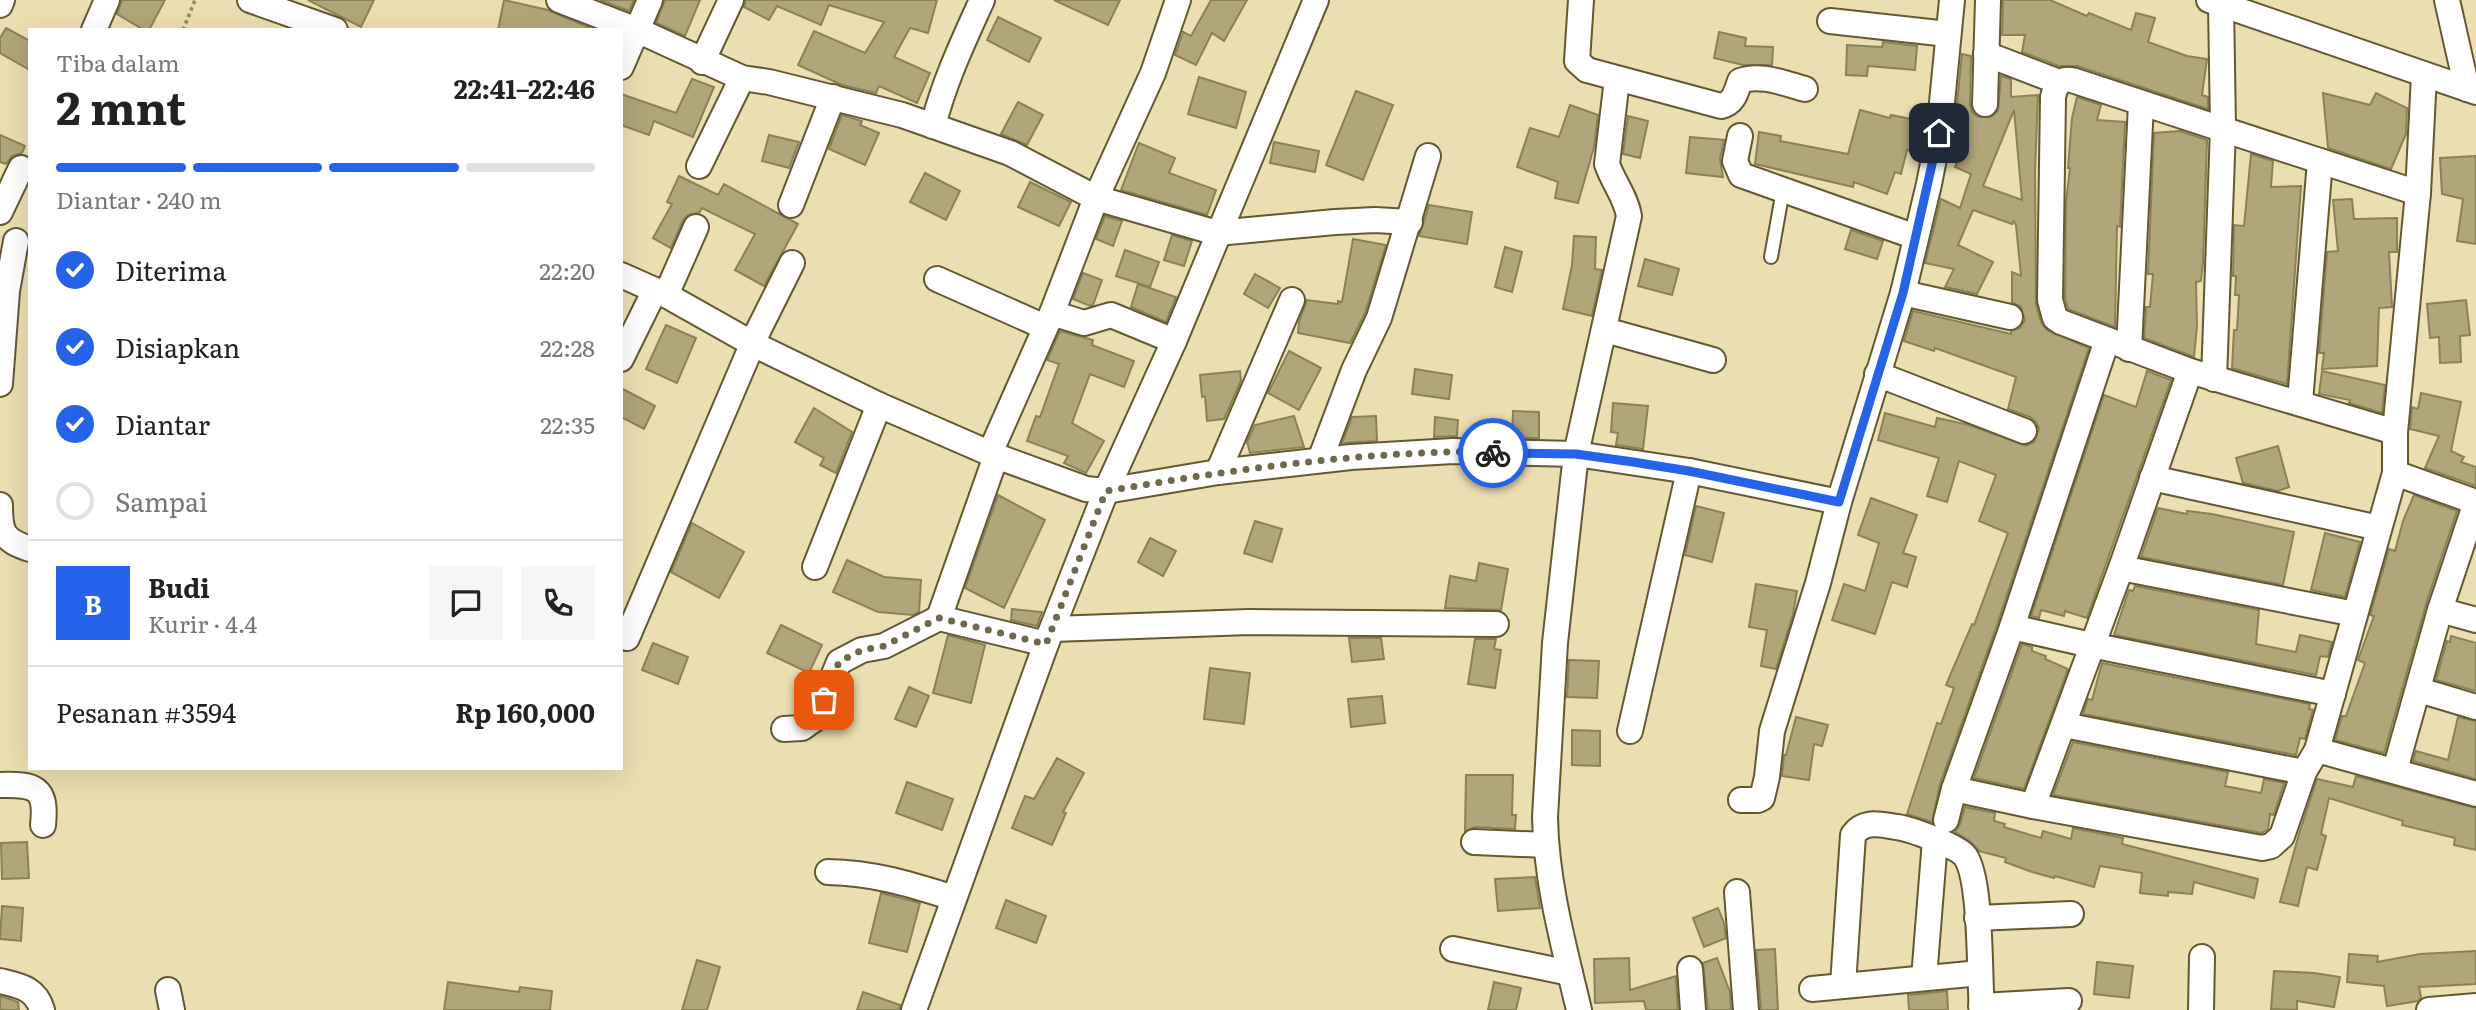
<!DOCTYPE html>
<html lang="id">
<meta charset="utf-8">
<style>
:root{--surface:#fff;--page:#f6f6f6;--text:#222;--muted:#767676;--line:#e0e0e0;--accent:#2563eb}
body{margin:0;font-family:Literata,serif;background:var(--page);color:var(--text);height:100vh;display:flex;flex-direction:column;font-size:26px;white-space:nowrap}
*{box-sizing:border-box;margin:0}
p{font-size:23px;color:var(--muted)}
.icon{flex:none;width:38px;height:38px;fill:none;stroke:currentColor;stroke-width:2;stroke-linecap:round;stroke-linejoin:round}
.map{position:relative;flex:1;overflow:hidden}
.side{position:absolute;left:28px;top:28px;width:595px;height:742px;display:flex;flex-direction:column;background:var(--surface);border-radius:0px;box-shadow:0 7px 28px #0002}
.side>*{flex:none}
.pin{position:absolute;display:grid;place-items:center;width:60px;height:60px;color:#fff;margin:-30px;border-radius:14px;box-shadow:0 4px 10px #0006}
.courier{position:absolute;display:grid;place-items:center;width:70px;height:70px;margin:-35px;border:5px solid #2563eb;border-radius:50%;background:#fff;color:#222;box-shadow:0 2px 9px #0007}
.overview em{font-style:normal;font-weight:700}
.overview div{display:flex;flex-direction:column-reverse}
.overview{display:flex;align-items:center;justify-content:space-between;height:119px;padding:0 28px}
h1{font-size:46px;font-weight:700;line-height:52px}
.bar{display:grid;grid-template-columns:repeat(4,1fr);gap:10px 7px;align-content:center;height:84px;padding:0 28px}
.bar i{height:9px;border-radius:5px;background:var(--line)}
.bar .selected{background:var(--accent)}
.bar p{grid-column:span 4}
.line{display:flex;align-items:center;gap:18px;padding:0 28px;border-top:2px solid var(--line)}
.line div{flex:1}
.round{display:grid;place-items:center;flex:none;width:74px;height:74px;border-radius:0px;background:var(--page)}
ol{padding:0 28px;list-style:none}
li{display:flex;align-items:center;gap:21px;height:77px}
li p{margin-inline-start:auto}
li .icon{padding:7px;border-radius:50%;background:var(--accent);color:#fff;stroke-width:4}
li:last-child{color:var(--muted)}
li i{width:38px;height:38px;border:4px solid var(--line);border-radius:50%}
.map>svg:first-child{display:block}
.building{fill:#b1a57a;stroke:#8c8056;stroke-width:2;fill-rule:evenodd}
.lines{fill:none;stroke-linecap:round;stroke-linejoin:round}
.service-casing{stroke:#63582f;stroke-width:16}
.minor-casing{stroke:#63582f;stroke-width:28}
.path{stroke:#938a6a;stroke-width:3.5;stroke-dasharray:3.5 3.5;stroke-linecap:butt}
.service{stroke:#fff;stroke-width:12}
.minor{stroke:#fff;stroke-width:24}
.done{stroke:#6f684c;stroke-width:7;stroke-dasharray:0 12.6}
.route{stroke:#2563eb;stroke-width:9}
</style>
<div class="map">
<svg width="2476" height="1010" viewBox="0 0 2476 1010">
<rect width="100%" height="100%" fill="#ebdeb1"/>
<g class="building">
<polygon points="122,0 165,0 149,30 144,30 117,14"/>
<polygon points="308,0 374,0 361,27"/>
<polygon points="504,0 548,10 595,30 498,30"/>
<polygon points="600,0 634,0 629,11"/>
<polygon points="665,0 700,0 685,36 656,23"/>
<polygon points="746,0 937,0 928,33 910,28 894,57 930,73 917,103 879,86 876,93 842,85 798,65 814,31 865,53 884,22 829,5 821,25 777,6 769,20 744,7"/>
<polygon points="1054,0 1120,0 1108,25"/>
<polygon points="1211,0 1247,0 1224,41 1212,33 1196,65 1175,55 1183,32 1191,36"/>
<polygon points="2003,0 2050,0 2087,16 2089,13 2131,30 2136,13 2155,18 2148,42 2187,56 2207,59 2202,95 2208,97 2208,109 2077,66 2059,66 2022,52 2025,35 2002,35"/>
<polygon points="998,17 1041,38 1029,62 987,40"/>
<polygon points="6,28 30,41 30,70 0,53 0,38"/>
<polygon points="1719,32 1746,38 1745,46 1773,47 1772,65 1743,65 1714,58"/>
<polygon points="1883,42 1917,46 1915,70 1868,66 1867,76 1846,75 1847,45 1882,47"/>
<path d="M1962,54L1971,56L1970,104L1972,112L1978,117H1991L1998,111L2001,76L2011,79V97L2038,95L2035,172L2036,304L2041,322L2047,330L2089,348L1998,622L1940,784L1932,822L1907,814L1937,723L1941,724L1954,688L1946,685L1972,624L1974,625L2008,533L1979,521L1996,475L1959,461L1947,502L1927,496L1939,458L1878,440L1885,413L1935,427L1937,418L1969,425L2026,446L2034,442L2039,429L2036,422L2030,417L2008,409L2016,377L1935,348L1934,351L1904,341L1913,311L2011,334V331L2020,328L2025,320L2021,307L2012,302V272L2021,276L2016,225L2014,221L2012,224L1973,210L1958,245L1993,262L1977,294L1945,287L1954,269L1925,263L1941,199L1960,208L1971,174L1955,167L1967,137L1954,134ZM2014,110L2022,200L1983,186Z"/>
<polygon points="1199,77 1246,92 1236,128 1188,114"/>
<polygon points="692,79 714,87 693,137 654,121 649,135 621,125 621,94 676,113"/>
<polygon points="1356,91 1393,105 1363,180 1326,165"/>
<polygon points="2323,93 2370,105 2376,93 2407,108 2406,134 2391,169 2328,148"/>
<polygon points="2077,97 2101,105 2097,120 2125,122 2120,227 2117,226 2115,327 2068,309 2065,298 2066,202 2070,168 2068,168 2072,118"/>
<polygon points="1018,102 1043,115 1027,145 1001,134"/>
<polygon points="1570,105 1598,115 1594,147 1578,203 1555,198 1558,182 1517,167 1530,128 1559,137"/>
<polygon points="1860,110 1890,118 1891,115 1921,121 1915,152 1907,150 1901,174 1895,172 1887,194 1854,182 1853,187 1755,164 1759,132 1781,136 1780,141 1848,154"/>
<polygon points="842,115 862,121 860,125 879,133 865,165 829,149"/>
<polygon points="1628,116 1648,121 1640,158 1623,154"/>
<polygon points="2180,131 2207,140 2203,263 2201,281 2196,282 2197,326 2194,357 2144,338 2146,307 2150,307 2153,274 2148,274 2154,133"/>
<polygon points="0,135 25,146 22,153 12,156 6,164 0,162"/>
<polygon points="769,135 799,142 789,168 762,161"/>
<polygon points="1690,137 1724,140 1720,159 1723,177 1686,173"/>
<polygon points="1274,142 1319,151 1315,172 1270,163"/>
<polygon points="1139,143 1175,158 1169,173 1216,190 1207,215 1121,190"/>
<polygon points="2251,154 2273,161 2271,187 2301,186 2287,384 2232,368 2234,330 2237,330 2239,295 2235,295 2236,276 2233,276 2234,225 2244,226"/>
<polygon points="2476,156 2476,244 2457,241 2463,199 2442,194 2440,158"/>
<polygon points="925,173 960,191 946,220 910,202"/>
<polygon points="679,176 718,195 724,184 798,224 764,286 735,270 755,234 702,208 699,213 688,215 683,220 671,248 653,238 672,204 667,202"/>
<polygon points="1030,182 1071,202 1059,226 1018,207"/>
<polygon points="2352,199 2354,219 2397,218 2397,252 2389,252 2392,307 2379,308 2377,366 2322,369 2324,353 2319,353 2327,252 2338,251 2333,200"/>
<polygon points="1429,205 1472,212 1467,244 1419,236"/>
<polygon points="1105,216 1122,221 1113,246 1096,239"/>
<polygon points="1851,230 1883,241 1877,259 1845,249"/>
<polygon points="1172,235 1192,241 1184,266 1164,260"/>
<polygon points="1574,236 1596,237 1595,269 1602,270 1592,316 1563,309 1572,265"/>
<polygon points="1353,239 1386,245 1365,313 1350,343 1298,333 1299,322 1307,300 1338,304 1338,301 1342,302"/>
<polygon points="1505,247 1522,252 1512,292 1495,287"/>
<polygon points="1125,250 1159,262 1150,287 1116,276"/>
<polygon points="1645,259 1679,269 1672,295 1638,286"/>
<polygon points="1083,273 1102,280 1093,305 1090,306 1073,299"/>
<polygon points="1255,274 1280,288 1268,308 1244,294"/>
<polygon points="1138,284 1176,297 1166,322 1131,307"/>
<polygon points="2466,300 2470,335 2460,336 2461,362 2440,363 2439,337 2430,338 2427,304"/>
<polygon points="666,325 696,338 677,383 646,369"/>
<polygon points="1060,331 1093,340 1092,345 1134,361 1124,387 1090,374 1072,423 1104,441 1086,473 1064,463 1068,456 1027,441 1036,416 1040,417 1059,364 1047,360"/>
<polygon points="1289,351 1321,368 1299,410 1268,393"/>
<polygon points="1415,369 1452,375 1449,399 1412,394"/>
<polygon points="1240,371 1241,381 1224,419 1207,421 1205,396 1202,397 1200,375"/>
<polygon points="2147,371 2171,380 2087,618 2065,611 2064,616 2041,610 2039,618 2031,616 2104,395 2136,407"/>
<polygon points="2322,371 2385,385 2382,413 2349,403 2350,400 2319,394"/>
<polygon points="621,388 655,406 644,429 621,417"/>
<polygon points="2421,393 2461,402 2451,451 2464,457 2461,462 2476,467 2476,486 2425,468 2439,436 2410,429 2412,407 2418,409"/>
<polygon points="1613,403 1648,406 1643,449 1616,445 1618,433 1611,432"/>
<polygon points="814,408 852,432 836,473 820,465 824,458 795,442"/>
<polygon points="1513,411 1539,412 1539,438 1512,438"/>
<polygon points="1294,416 1304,447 1250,453 1247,442 1255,425"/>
<polygon points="1376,416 1377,441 1342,443 1352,417"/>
<polygon points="1435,417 1458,420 1457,436 1434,437"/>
<polygon points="2278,446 2289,487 2278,491 2243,483 2236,458"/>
<polygon points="998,495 1045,520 1004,608 965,588"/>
<polygon points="2414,495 2457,511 2427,601 2384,753 2335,740 2342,716 2346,716 2365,663 2358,660 2374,616 2370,615 2389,549 2395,551 2403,521"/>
<polygon points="1871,498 1917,515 1903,553 1916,557 1907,587 1892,582 1875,634 1832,620 1844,584 1865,591 1879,543 1858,535"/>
<polygon points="1696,506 1724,513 1712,562 1685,555"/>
<polygon points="2158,508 2187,514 2187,511 2212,514 2294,532 2283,585 2141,557"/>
<polygon points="1255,521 1282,529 1272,562 1244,553"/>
<polygon points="692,523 744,552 719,598 671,572"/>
<polygon points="2325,533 2360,542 2345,597 2311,590"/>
<polygon points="1150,538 1176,551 1163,576 1138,562"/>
<polygon points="847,560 884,577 921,580 919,612 913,615 878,612 833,592"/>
<polygon points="1479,563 1508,569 1501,610 1445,608 1450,576 1476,581"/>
<polygon points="1756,584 1797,591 1793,614 1776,669 1761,666 1767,630 1749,627"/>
<polygon points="2135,586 2259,610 2256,644 2296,652 2300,635 2332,642 2328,657 2320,656 2316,675 2114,635 2129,590 2133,591"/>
<polygon points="1012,609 1042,612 1037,626 1011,620"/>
<polygon points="781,625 822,645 809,673 767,653"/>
<polygon points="948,635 985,645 971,703 933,693"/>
<polygon points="2451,636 2476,643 2476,691 2436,680 2447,641 2450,642"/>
<polygon points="1349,638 1381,638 1384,659 1352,662"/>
<polygon points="1475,639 1496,639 1494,649 1501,650 1495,688 1468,684"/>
<polygon points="653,643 688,657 678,684 642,670"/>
<polygon points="2022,644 2032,647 2032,651 2046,656 2045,659 2068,669 2024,789 1974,778"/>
<polygon points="1569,660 1599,661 1597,698 1567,697"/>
<polygon points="2102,663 2310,704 2309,709 2313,710 2305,739 2300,738 2296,755 2083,714 2088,699 2092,700"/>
<polygon points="1210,668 1250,673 1244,724 1204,719"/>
<polygon points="909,687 929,696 916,727 895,719"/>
<polygon points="1382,696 1385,723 1351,727 1348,699"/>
<polygon points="1796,717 1828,725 1822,746 1814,744 1809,780 1782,776 1784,755 1786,755"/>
<polygon points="2458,717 2476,721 2476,779 2413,761 2416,751 2448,760"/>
<polygon points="1572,730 1600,731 1600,766 1572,765"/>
<polygon points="2073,742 2228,772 2225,786 2261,793 2264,779 2284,783 2274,815 2270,814 2268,829 2262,833 2053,795"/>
<polygon points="1057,758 1084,773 1063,812 1066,813 1052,845 1012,828 1025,796 1034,799"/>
<polygon points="1466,775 1513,775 1512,815 1516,815 1515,829 1475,827 1465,831"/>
<polygon points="2356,776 2476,808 2476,850 2454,845 2455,838 2402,825 2403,821 2329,798 2321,834 2326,836 2317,870 2307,867 2298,906 2280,902 2299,834 2317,779 2353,787"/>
<polygon points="907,782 953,799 942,830 896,813"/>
<polygon points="1965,807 1995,813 1994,821 2005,824 2004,827 2041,838 2043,831 2071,839 2073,828 2123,838 2122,844 2258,879 2254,898 2194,882 2192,894 2168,892 2168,896 2140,893 2142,873 2100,866 2094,887 2055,876 2054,878 2032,872 2005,862 2006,858 1979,851 1970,841 1955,832 1960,824"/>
<polygon points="27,842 29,878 2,879 1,843"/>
<polygon points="1535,877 1540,908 1498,911 1495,879"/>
<polygon points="881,893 920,903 907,952 869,943"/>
<polygon points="1006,900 1046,916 1036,943 996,928"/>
<polygon points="2,906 23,908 21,941 0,939"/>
<polygon points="1718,908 1724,923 1726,938 1704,947 1693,918"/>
<polygon points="1775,949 1778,1010 1761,1010 1756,950"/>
<polygon points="2476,951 2476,984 2419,987 2421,997 2418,1001 2387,1006 2384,986 2347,982 2349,954 2378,956 2377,962 2420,954"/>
<polygon points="1629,958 1630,990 1676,976 1678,1010 1646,1010 1644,1001 1595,1003 1594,959"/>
<polygon points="1717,958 1730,992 1731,1010 1708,1010 1703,963"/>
<polygon points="697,960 720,967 707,1010 682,1010"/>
<polygon points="2097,962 2133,966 2129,998 2094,994"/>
<polygon points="2274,971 2314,973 2340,977 2334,1007 2297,1001 2297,1010 2271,1009"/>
<polygon points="448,982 519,992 520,987 552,991 550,1010 444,1010"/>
<polygon points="1494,982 1521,988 1516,1010 1488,1010"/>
<polygon points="1947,991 1948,1010 1909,1010 1908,995"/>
<polygon points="863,992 900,1005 899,1010 857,1010"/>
<polygon points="0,996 18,1002 19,1010 0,1010"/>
</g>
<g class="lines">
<defs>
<polyline id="service" points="1771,257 1783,190"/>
<g id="minor">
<polyline points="250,0 335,30"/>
<polyline points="559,0 637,30 742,78 769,82 902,115 1010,153 1096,198 1217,233 1335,222 1375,220 1410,222"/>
<path d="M1581,0L1577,61L1587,70L1721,106C1734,103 1736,92 1740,81C1760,73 1786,84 1805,89"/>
<polyline points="2209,0 2476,92"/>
<polyline points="2447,0 2467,89"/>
<polyline points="0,5 2,0"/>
<polyline points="1830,21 1948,34"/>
<polyline points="94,30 107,0"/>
<polyline points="1986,54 2059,82"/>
<polyline points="702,62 731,0"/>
<polyline points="621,67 650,0"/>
<path d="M1617,79L1607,164C1613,182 1626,197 1629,216L1576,454L1689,471L1839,502"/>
<polyline points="1985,104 1988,0"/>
<path d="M933,126C944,82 963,42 982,0"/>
<polyline points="1740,136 1735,161 1741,175 1916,237"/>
<polyline points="699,166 742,78"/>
<polyline points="791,205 833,97"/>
<polyline points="0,212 21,168"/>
<path d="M621,275L666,295L753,344L879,405L996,456L1086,489L1106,491L1218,472L1351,457L1453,451L1576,454L1555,643L1545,817C1546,882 1564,947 1579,1010"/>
<polyline points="937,279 1045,327"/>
<polyline points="1903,293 2010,317"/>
<polyline points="666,295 696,227"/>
<polyline points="1052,313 1084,323 1111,315 1174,341"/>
<polyline points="1605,330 1713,360"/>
<polyline points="2129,349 2141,104"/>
<polyline points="621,359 655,290"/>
<polyline points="1877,374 2024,431"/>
<polyline points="2214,379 2223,128 2221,4"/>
<polyline points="0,384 7,291 16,241"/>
<polyline points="2300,402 2320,161"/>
<path d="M2395,432L2190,371L2061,322L2055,318L2050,300L2053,97C2056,85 2059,78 2072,80L2418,193"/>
<polyline points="990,453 1052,313 1096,198 1153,73 1178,0"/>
<polyline points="1320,460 1354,370 1379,318 1428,156"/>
<polyline points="1218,472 1292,300"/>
<polyline points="2395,473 2476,502"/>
<polyline points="2152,478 2379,528"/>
<path d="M0,505C0,533 3,540 30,549"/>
<polyline points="815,567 879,405"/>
<polyline points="2121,568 2355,614"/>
<polyline points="2440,610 2476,620"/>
<polyline points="939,618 996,456"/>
<polyline points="2012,627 2091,645 2333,694"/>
<polyline points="1053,629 1249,622 1496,624"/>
<polyline points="627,638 758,331 792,263"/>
<polyline points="2419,690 2476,707"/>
<polyline points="2064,725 2304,772"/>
<polyline points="784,729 802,728 816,718 839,662 862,650 884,646 939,618 1046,644"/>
<polyline points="1630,731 1689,471"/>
<polyline points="2317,750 2476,794"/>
<polyline points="2395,770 2440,610 2476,502"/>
<path d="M0,785C35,784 47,787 43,825"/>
<polyline points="1954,789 2033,806 2262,848 2271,846 2282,836 2304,772 2317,750 2395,473 2395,432 2418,193 2424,75"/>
<polyline points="1741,800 1758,800 1762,798 1767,777 1772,731 1818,583 1839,502 1903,293 1929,184 1939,133 1952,0"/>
<polyline points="2033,806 2121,568 2190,371"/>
<polyline points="1946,820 1954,789 2012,627 2107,340"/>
<polyline points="1474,842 1546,845"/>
<path d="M828,872C875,873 909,884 954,898"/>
<polyline points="1737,892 1746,1010"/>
<polyline points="1977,918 2071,914"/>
<polyline points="1453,949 1570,973"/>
<polyline points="1690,969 1693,1010"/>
<polyline points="1924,978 1935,840"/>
<path d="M0,981C20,986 36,988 42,1010"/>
<path d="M1843,985L1853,835C1864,819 1881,825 1897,827C1911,829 1957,846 1965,856C1982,879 1979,977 1982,1010"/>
<polyline points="1812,989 1980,973"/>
<polyline points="168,990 172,1010"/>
<polyline points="1981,1006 2069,1001"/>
<polyline points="914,1010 1046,644 1106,491 1174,341 1316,0"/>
<polyline points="2201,1010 2202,957"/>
<polyline points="2429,1010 2476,1006"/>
</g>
</defs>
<use href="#service" class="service-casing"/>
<use href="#minor" class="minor-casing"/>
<polyline class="path" points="183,30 195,0"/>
<use href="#service" class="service"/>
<use href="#minor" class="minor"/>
</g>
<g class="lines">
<path class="done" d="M824,700L839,662L862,650L884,646L939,618L1046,644L1106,491C1220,472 1334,455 1450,452C1465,451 1479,453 1493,453"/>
<polyline class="route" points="1493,453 1576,454 1633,462 1689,471 1839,502 1903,293 1939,133"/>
</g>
</svg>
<div class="pin" style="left:824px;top:700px;background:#ea580c"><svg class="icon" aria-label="bag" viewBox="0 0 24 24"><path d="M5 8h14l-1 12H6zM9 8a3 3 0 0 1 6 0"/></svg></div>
<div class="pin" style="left:1939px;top:133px;background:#1f2937"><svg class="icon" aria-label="home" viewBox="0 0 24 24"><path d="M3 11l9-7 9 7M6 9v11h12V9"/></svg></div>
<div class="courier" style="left:1493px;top:453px"><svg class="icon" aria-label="bike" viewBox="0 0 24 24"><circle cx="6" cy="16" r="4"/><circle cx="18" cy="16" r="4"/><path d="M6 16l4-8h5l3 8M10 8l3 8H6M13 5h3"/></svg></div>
<section class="side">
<div class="overview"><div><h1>2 mnt</h1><p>Tiba dalam</p></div><em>22:41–22:46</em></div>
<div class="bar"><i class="selected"></i><i class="selected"></i><i class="selected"></i><i></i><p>Diantar · 240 m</p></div>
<ol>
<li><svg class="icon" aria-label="check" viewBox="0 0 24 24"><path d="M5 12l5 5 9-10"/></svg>Diterima<p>22:20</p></li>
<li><svg class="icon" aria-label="check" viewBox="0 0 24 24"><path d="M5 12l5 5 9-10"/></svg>Disiapkan<p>22:28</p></li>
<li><svg class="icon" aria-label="check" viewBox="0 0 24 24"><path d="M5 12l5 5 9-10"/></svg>Diantar<p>22:35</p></li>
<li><i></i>Sampai</li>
</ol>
<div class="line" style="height:126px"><b class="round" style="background:var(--accent);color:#fff">B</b><div><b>Budi</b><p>Kurir · 4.4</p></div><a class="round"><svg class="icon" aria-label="chat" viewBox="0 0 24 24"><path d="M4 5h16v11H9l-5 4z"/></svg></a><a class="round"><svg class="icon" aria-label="phone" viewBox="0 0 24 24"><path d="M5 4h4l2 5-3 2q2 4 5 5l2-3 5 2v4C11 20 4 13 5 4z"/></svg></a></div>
<div class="line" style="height:91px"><div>Pesanan #3594</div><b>Rp 160,000</b></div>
</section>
</div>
